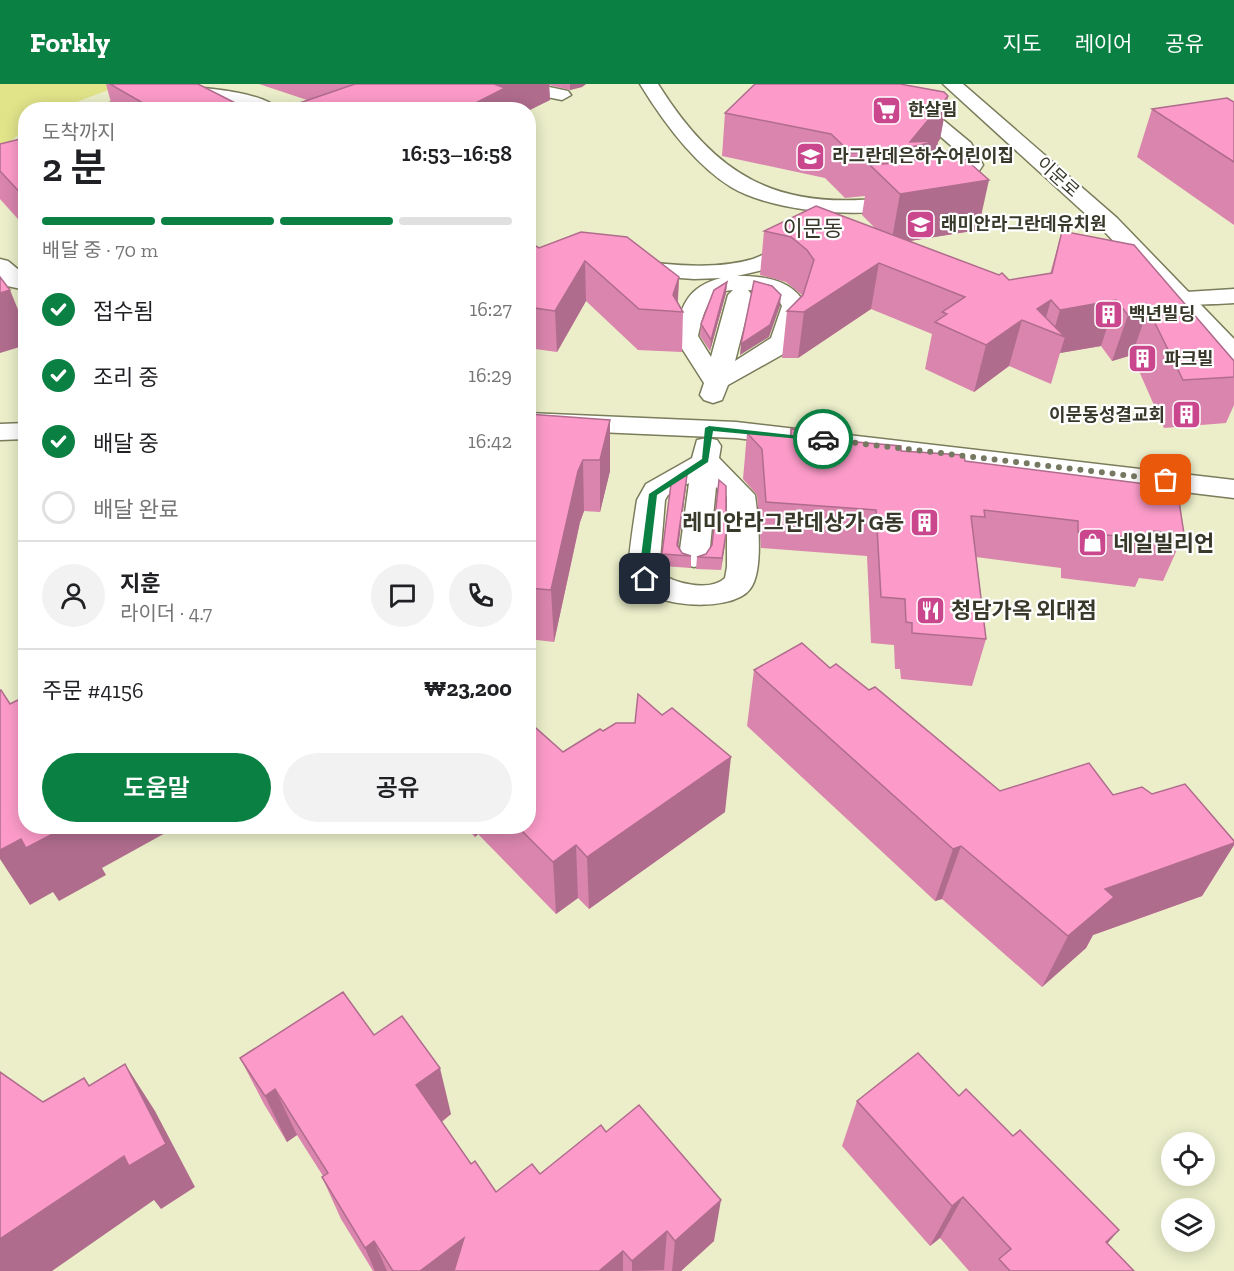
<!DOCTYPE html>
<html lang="ko">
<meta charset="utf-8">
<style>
:root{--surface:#fff;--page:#f2f2f2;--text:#202124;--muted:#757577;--line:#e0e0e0;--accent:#0b8043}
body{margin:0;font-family:"Zilla Slab","Noto Sans KR",serif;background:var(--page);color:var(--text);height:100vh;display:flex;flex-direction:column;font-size:22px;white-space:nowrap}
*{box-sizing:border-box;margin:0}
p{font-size:20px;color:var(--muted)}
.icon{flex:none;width:33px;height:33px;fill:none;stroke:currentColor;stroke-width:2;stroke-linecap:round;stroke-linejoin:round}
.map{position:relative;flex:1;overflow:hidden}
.side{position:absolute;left:18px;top:18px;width:518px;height:732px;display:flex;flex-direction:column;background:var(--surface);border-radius:24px;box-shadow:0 3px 15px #0003}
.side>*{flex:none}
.tools{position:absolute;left:1161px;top:1048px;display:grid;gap:12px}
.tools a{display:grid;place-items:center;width:54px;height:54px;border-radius:50%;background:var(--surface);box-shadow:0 3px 15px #0003;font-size:30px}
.pin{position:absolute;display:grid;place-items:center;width:51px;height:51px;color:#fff;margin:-26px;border-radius:12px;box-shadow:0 3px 9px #0006}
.courier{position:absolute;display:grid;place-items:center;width:60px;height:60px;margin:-30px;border:4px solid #0b8043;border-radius:50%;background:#fff;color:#222;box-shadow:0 2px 8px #0007}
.overview em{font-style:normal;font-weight:600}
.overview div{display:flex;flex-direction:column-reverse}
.overview{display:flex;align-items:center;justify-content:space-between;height:102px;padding:0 24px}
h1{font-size:39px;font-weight:600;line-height:45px}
.bar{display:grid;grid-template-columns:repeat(4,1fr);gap:9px 6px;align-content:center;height:72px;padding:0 24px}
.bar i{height:8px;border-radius:4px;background:var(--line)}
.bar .active{background:var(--accent)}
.bar p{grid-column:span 4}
.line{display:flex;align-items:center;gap:15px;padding:0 24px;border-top:2px solid var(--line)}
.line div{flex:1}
.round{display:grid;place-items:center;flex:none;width:63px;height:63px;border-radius:32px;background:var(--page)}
ol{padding:0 24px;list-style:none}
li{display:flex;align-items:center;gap:18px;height:66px}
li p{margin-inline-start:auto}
li .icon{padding:6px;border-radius:50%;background:var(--accent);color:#fff;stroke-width:4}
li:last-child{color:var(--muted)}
li i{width:33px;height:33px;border:3px solid var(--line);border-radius:50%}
.action{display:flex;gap:12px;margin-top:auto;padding:12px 24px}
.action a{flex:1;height:69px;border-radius:36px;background:var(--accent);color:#fff;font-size:24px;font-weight:600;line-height:69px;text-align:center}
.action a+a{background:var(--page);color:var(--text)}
header{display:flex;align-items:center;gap:36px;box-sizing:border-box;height:84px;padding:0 30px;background:var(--accent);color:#fff}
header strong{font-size:28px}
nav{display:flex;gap:33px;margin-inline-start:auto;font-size:21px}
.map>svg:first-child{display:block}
.green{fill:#e1e489}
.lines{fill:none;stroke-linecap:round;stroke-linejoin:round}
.minor-casing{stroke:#7a7c5b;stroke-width:3}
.major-casing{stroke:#7a7c5b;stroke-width:3}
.minor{fill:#fff;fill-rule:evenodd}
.major{fill:#fff;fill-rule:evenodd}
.wall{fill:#d985ad}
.shaded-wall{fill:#b06c8d}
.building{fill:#fc9bc9;stroke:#b06c8d;stroke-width:1.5}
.route{fill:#0b8043}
.done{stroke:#777862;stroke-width:6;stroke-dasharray:0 10.8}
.labels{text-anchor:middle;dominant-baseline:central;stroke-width:4.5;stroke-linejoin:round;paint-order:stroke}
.far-poi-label{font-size:18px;font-weight:bold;fill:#38392a;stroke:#fff;text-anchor:start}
.far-street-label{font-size:18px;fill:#38392a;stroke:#fff}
.far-quarter-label{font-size:22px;fill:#38392a;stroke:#fff}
.poi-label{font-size:22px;font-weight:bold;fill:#38392a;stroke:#fff;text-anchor:start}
</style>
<header>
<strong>Forkly</strong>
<nav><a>지도</a><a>레이어</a><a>공유</a></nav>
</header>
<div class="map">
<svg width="1234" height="1187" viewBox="0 0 1234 1187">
<rect width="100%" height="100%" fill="#ebeec9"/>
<polygon class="green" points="0,0 124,0 58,25 26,26 25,45 0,66"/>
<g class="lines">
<defs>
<g id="minor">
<polygon points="499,0 535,0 568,7 571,11 562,16 502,4"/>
<path d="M640,0H658C716,92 776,126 884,114C913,110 944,104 963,81L956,66L880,0H900L971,59L983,81C979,87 974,95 969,99C920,141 784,135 731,103C694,80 662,36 640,0Z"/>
<path d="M188,3C209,4 266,9 279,26H251L227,18L188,14L150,19L126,26H98L100,22L149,8Z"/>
<path d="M800,154L808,156L811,161L808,166L767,185L737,192C764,192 793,195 806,222L795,256L785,269L728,301L722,316L713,319L704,316L700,311L704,299L674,252C682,221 687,203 721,194L694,195L626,190L618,188L615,183L618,178L626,176C667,180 712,187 753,175C769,169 783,159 800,154ZM733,206L728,211L711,273L698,252C703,231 707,207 733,206ZM748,206C760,207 776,208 782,222L771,254L735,277L752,211Z"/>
<polygon points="0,175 8,177 26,192 26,206 7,202 0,195"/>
<path d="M1151,197L1186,208L1234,205V219C1210,220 1155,226 1139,204L1143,199Z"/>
<polygon points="528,329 736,338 1234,396 1234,414 736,354 528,345"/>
<polygon points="26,339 26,355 0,356 0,340"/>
<path d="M707,354L717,356L721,362L719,374L755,411C758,433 764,488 750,505C731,531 636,524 629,489C627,478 635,430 637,416L646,400L692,374L697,356ZM689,399L679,473L683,480L694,483L705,480L709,473L716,403L727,413V483L725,494C710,508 674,500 659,488L665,416L668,411Z"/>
</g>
<polygon id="major" points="943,0 963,0 1117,134 1234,255 1234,276 1225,274 1101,144"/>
</defs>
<use href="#minor" class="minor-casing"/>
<use href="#major" class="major-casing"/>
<use href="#minor" class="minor"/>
<use href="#major" class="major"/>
</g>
<g class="wall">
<polygon points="106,0 198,0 249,26 113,26"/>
<polygon points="259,0 586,0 582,3 570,6 549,1 550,16 528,26 279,26 307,16"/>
<polygon points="908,1 948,12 940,55 938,58 935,70 978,146 910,157 1009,196 1050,190 1062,147 1234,277 1234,321 1226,339 1164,344 1132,271 1112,277 1101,262 1060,269 1051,300 1009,282 974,308 925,285 932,250 871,225 798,274 782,274 787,227 802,211 786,198 760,191 764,147 875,144 862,131 865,112 845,114 825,94 722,72 725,29"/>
<polygon points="1234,18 1234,141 1137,73 1152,25"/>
<polygon points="26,56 26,144 0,115 0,60"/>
<polygon points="528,157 539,164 679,193 678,218 683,228 682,268 638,266 586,217 557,268 528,264"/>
<polygon points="727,198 726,209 710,267 700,252 701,240"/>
<polygon points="528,330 610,336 610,387 600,428 584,427 580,438 554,558 528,555"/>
<polygon points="791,345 845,357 965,377 1184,450 1163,497 1139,494 1135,503 1061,494 1061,484 976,473 986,555 972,602 901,595 900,585 895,585 894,561 871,559 867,472 761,464 757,411 743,395 747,349 790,352"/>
<polygon points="686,403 678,462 682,469 691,472 691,484 662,482 662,470"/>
<polygon points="726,449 721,486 696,485 697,473 706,470"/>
<polygon points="830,584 869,606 1000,707 1113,711 1152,710 1234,757 1234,761 1202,812 1093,851 1086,864 1042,903 942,815 935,817 747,642 754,586"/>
<polygon points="603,647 725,728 589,825 578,814 556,830 478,750 475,753 464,742 528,742 563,668"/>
<polygon points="374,951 451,1030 442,1038 471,1080 496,1108 540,1090 606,1048 714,1157 681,1187 373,1187 341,1135 322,1093 323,1092 297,1051 287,1058 264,1020 240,974"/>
<polygon points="959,1012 1134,1187 969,1187 940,1154 930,1162 842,1062 857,1017"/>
</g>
<g class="shaded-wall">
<polygon points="488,0 549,0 550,16 528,27 528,26 462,26"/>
<polygon points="570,0 586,0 582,3 570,6"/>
<polygon points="948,12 940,55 938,58 929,101 895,105 902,65 910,58"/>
<polygon points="989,96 978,146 891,160 900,110"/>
<polygon points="585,177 586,217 557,268 555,227"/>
<polygon points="879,179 871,225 798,274 804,228"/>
<polygon points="679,193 677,227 673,211"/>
<polygon points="727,198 726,209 710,267 711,256"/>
<polygon points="10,206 26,245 26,261 0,269 0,209"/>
<polygon points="781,211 780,222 769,253 740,271 741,260"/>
<polygon points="1051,216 1043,244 1037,225"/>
<polygon points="1116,216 1101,262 1060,269 1065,253 1053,249 1060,226"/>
<polygon points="1148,225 1132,271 1112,277 1128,231"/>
<polygon points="1022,236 1009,282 974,308 986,261"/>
<polygon points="610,336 610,387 600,428 600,376"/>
<polygon points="583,376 584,427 580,438 554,558 551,506 578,387"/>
<polygon points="687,391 686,403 677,473 677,461"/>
<polygon points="726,449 725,461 721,486 722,474"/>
<polygon points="731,673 725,728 589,825 587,773"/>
<polygon points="68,742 178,742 102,784 106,791 59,817 53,808 30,821 0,775 0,766 21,755"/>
<polygon points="473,742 477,742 478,750 475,753"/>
<polygon points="1234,759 1234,761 1202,812 1093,851 1086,864 1042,903 1068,852 1105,805"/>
<polygon points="576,761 578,814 556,830 553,778"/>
<polygon points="961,762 942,815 935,817 953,765"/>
<polygon points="125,980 155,1027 195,1103 161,1125 154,1116 52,1187 0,1187 0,1155"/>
<polygon points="440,984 451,1030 429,1047 416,1001"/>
<polygon points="275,1005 297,1051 287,1058 265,1012"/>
<polygon points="963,1113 940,1154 930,1162 952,1122"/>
<polygon points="721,1116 714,1157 681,1187 672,1187 675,1157"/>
<polygon points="1119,1146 1085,1186 1106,1158"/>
<polygon points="667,1147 664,1186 632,1187 632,1177"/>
<polygon points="464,1154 473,1187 420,1187"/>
<polygon points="374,1157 387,1187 375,1187 365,1164"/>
<polygon points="623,1167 623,1187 599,1187"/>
</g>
<g class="building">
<polygon points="110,0 198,0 249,26 155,26"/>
<polygon points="355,0 494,0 505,4 462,26 454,26 450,24 447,26 279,26"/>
<polygon points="755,0 900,0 944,8 948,12 910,58 938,57 902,65 851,69 831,50 725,29"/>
<polygon points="1227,14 1234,18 1234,78 1152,25"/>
<polygon points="24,54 26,56 26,115 0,87 0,60"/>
<polygon points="954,65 989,96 900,110 870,81 907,78"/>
<polygon points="816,122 999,191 1002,189 1009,196 1052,189 1062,147 1134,161 1234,277 1234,293 1183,296 1148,225 1128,231 1116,216 1060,226 1051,216 1037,225 1065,253 1022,236 986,261 935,238 947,230 942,228 965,213 879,179 804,228 787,227 803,211 814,176 807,166 791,153 764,147"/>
<polygon points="581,148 627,153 679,193 673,211 683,228 639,225 585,177 555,227 528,223 528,157 539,164"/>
<polygon points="0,193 10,206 0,209"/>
<polygon points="754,197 772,202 781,211 770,241 741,260"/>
<polygon points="727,198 711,256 701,240 714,206"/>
<polygon points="528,330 610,336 600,376 583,376 578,387 551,506 528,504"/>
<polygon points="791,345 844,348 845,357 901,362 901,367 964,371 965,377 1177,404 1184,450 1154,447 1155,456 1078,448 1078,437 984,426 985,433 971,432 986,555 912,549 912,539 906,538 905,515 881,513 876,426 766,418 762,365 747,349 791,352"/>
<polygon points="687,391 677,461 682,469 691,472 662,470 671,400"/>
<polygon points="719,396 726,402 726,449 722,474 697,473 706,470 712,461"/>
<polygon points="802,559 830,584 836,580 869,606 875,603 1000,707 1089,679 1113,711 1142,703 1152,710 1185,700 1234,757 1234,759 1105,805 1114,813 1068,852 961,762 953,765 754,586"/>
<polygon points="0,606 1,606 10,620 26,612 26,742 68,742 26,764 21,755 0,766"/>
<polygon points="638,610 662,631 672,624 731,673 587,773 576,761 553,778 517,742 528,742 528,637 563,668 600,645 603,647 616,639 635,639"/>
<polygon points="343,908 374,951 402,932 440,984 416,1001 471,1080 475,1077 496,1108 532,1080 540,1090 601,1041 606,1048 639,1021 721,1116 675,1157 667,1147 632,1177 623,1167 599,1187 454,1187 464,1154 420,1187 393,1187 374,1157 365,1164 322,1093 328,1089 275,1005 265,1012 240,974"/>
<polygon points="918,969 959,1012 966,1005 1013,1052 1020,1046 1119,1146 1106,1158 1134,1187 1010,1187 999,1175 1011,1165 963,1113 952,1122 857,1017"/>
<polygon points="125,980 166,1060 129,1082 124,1072 0,1155 0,988 43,1018 84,994 89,1002"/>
</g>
<polygon class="route" points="709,342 827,355 823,357 713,347 708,378 657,411 648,489 650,495 642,497 639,489 649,410 702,375 705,344"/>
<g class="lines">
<polyline class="done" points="823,355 1166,396"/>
</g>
<defs>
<symbol id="supermarket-square" viewBox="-11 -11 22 22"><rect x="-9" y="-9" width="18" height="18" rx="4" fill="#ca478e" stroke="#fff"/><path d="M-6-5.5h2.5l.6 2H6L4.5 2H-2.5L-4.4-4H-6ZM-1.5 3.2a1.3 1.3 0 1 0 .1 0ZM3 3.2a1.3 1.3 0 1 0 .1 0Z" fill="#fff"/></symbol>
<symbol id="school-square" viewBox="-11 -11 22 22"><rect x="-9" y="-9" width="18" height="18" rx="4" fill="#ca478e" stroke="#fff"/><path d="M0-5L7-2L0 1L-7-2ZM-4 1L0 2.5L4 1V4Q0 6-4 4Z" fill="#fff"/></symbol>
<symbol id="building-square" viewBox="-11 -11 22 22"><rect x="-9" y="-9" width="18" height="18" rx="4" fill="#ca478e" stroke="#fff"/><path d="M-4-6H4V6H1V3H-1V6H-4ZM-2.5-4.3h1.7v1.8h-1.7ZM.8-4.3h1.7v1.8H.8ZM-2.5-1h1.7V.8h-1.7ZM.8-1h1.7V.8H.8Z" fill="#fff"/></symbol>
<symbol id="shop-square" viewBox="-11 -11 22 22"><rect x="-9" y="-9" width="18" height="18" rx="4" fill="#ca478e" stroke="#fff"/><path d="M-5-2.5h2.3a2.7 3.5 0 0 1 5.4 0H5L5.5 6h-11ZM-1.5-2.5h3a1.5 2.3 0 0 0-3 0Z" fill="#fff"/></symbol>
<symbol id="restaurant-square" viewBox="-11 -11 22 22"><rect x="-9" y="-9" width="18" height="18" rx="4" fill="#ca478e" stroke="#fff"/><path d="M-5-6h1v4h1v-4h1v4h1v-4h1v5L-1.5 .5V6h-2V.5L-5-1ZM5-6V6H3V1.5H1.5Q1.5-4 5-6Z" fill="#fff"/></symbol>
</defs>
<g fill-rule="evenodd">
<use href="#supermarket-square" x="870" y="10" width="33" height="33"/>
<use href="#school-square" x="794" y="56" width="33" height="33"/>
<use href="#school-square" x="904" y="124" width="33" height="33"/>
<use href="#building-square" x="1092" y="214" width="33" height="33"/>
<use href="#building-square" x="1126" y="258" width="33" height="33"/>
<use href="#building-square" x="1170" y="314" width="33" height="33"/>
<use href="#building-square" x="908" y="422" width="33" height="33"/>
<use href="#shop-square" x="1076" y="442" width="33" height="33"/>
<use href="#restaurant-square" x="914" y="510" width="33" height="33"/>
</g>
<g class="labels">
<g class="far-poi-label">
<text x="908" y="26">한살림</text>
<text x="832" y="72">라그란데은하수어린이집</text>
<text x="941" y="140">래미안라그란데유치원</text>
<text x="1129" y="230">백년빌딩</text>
<text x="1164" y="275">파크빌</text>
<text x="1165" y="331" text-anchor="end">이문동성결교회</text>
</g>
<g class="far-street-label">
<text transform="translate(1058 93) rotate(42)">이문로</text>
</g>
<g class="far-quarter-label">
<text x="813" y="144">이문동</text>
</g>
<g class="poi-label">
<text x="904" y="438" text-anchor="end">레미안라그란데상가 G동</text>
<text x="1113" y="459">네일빌리언</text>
<text x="951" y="526">청담가옥 외대점</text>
</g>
</g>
</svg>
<div class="tools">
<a><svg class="icon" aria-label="locate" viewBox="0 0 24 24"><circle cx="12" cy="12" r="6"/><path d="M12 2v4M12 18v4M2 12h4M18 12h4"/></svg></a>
<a><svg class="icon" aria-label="layers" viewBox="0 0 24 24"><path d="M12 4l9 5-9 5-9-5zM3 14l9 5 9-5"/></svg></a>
</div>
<div class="pin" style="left:1166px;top:396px;background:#ea580c"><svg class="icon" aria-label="bag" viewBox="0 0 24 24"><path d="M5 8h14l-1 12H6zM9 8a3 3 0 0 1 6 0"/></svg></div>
<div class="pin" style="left:645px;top:495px;background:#1f2937"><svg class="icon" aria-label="home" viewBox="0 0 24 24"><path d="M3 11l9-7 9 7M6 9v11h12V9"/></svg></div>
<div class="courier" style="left:823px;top:355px"><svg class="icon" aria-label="car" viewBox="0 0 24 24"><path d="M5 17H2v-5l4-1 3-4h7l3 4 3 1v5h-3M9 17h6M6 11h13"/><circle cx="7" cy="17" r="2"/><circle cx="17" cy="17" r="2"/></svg></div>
<section class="side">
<div class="overview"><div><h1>2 분</h1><p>도착까지</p></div><em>16:53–16:58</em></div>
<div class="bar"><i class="active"></i><i class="active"></i><i class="active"></i><i></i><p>배달 중 · 70 m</p></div>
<ol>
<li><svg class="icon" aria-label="check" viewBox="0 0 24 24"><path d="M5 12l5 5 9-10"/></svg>접수됨<p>16:27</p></li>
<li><svg class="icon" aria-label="check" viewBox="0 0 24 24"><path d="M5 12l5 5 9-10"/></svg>조리 중<p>16:29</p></li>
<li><svg class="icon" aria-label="check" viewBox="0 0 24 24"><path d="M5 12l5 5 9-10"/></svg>배달 중<p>16:42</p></li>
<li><i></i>배달 완료</li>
</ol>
<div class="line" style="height:108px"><a class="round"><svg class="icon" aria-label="person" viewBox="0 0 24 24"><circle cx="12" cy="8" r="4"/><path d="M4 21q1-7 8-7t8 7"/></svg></a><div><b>지훈</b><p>라이더 · 4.7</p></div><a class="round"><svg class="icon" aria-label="chat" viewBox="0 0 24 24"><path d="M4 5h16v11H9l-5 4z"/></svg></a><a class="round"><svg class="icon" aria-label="phone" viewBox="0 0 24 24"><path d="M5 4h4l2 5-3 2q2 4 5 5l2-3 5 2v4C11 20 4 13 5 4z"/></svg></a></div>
<div class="line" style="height:78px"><div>주문 #4156</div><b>₩23,200</b></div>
<div class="action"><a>도움말</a><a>공유</a></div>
</section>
</div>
